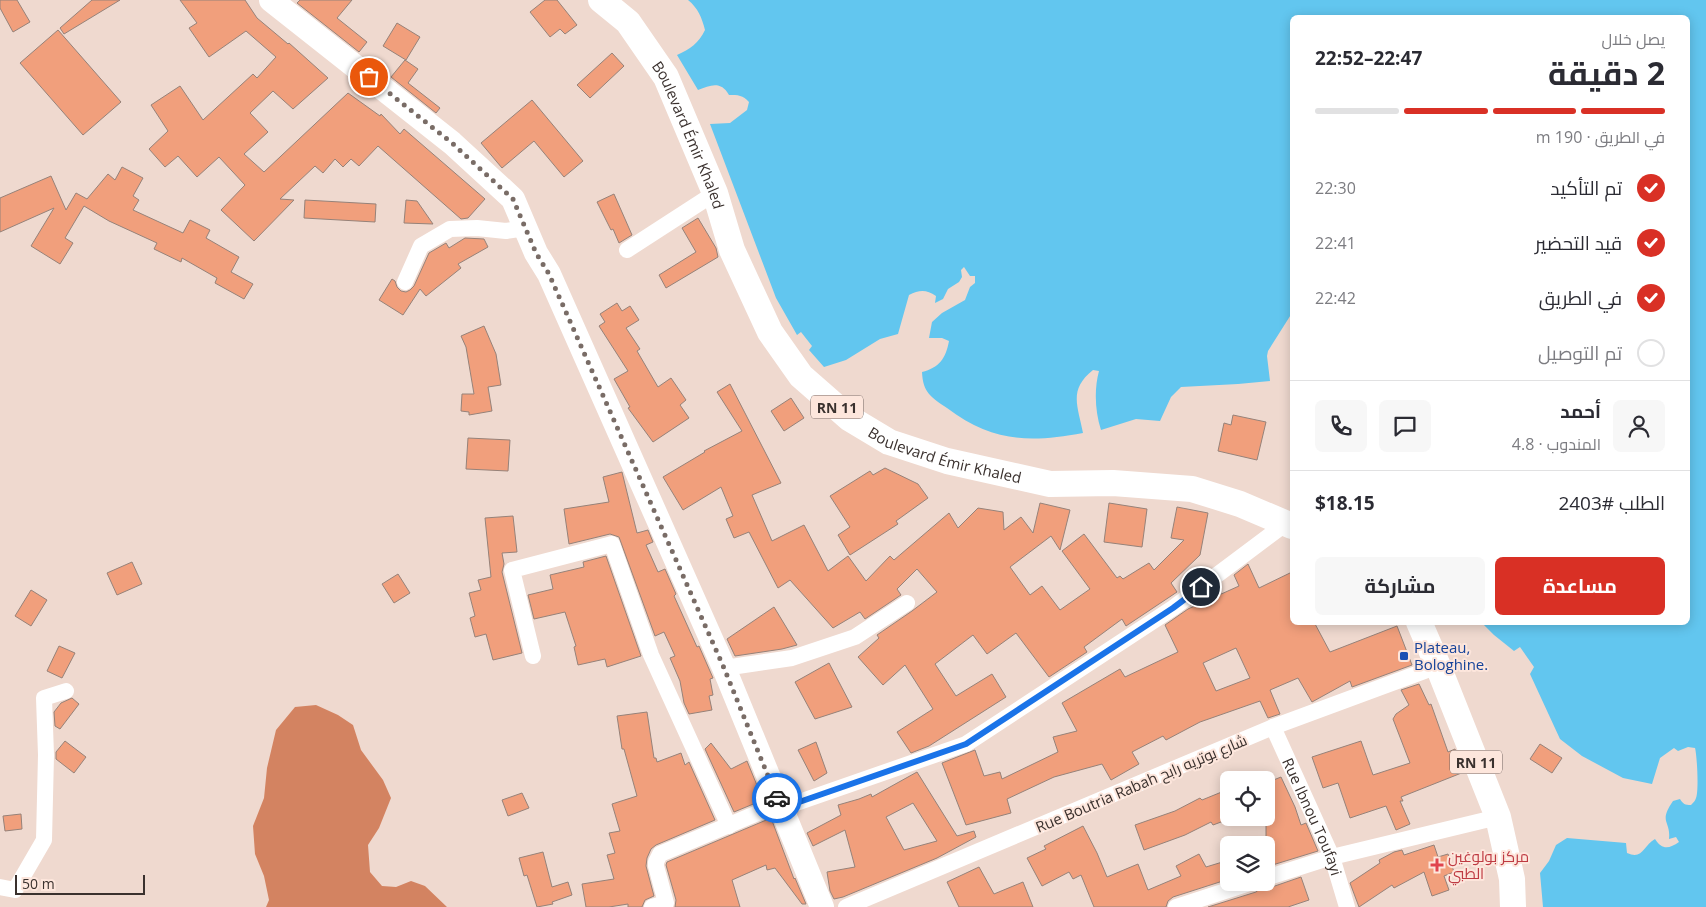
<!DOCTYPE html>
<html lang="ar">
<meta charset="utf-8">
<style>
:root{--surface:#fff;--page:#f7f7f7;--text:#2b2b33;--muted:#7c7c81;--line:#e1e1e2;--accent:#d93025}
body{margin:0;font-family:"Open Sans",Cairo,sans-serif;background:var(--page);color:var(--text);direction:rtl;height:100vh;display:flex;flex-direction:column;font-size:19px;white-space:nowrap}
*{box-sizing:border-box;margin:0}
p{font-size:16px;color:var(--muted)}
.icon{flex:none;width:28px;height:28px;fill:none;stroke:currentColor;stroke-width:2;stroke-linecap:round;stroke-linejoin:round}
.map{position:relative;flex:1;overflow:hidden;direction:ltr}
.sheet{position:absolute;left:1290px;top:15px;width:400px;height:610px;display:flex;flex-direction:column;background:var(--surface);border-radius:8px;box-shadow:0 2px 12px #0003;direction:rtl}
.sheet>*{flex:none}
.fabs{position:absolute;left:1220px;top:771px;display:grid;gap:10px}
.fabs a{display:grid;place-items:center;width:55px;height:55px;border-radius:8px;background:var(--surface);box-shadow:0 2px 12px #0003;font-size:25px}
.scale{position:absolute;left:15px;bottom:12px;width:130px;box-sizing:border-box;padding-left:5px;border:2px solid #3a312e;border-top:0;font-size:14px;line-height:18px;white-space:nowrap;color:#3a312e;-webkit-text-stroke:4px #fde6dc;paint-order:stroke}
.pin{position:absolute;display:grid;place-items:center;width:42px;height:42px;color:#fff;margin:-21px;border:2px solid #fff;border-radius:50%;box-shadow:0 1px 5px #0007}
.courier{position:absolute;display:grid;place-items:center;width:50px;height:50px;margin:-25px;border:4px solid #1a73e8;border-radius:50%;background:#fff;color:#222;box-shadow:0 1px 6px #0007}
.summary em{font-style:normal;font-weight:700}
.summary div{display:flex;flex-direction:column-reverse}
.summary{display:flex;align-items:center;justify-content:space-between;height:85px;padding:0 25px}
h1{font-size:32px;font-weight:700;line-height:38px}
.bar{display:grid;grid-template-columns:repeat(4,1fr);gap:8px 5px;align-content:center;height:60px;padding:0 25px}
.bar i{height:6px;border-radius:4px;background:var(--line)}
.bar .on{background:var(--accent)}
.bar p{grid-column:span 4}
.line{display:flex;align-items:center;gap:12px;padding:0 25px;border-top:1px solid var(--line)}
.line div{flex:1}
.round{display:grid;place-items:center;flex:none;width:52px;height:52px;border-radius:8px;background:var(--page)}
ol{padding:0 25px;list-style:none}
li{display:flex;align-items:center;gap:15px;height:55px}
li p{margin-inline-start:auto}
li .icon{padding:5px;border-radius:50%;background:var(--accent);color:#fff;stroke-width:4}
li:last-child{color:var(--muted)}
li i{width:28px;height:28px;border:2px solid var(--line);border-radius:50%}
.primary-button{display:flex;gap:10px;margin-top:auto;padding:10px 25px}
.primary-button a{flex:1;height:58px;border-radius:8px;background:var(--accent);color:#fff;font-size:20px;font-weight:700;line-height:58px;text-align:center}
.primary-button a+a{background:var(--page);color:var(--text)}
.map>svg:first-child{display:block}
.forest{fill:#d38361}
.water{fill:#62c6ef}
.building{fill:#f19f7c;stroke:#968279;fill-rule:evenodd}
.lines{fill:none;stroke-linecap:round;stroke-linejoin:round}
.minor{stroke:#fff;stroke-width:16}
.secondary{stroke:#fff;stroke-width:24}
.primary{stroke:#fff;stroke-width:26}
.done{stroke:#796c66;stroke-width:5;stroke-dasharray:0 9}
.route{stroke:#1a73e8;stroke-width:6}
.transit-dot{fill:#1a4fb4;stroke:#fde6dc;stroke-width:2}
.health-dot{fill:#e0444e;stroke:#fde6dc;stroke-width:2}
.labels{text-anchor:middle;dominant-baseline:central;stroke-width:4;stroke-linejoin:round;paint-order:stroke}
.shield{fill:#fde6dc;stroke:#746762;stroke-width:1}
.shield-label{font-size:14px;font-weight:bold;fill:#3a312e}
.street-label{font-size:15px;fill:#3a312e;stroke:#fde6dc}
.transit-label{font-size:15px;fill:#164399;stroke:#fde6dc;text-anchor:start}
.health-label{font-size:15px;fill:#be3a42;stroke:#fde6dc;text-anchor:start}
</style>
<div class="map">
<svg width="1706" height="907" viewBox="0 0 1706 907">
<rect width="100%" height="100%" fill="#efd9cf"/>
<polygon class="forest" points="316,705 338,715 353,725 361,750 383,780 391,798 379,828 368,845 370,872 382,886 396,887 411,881 425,886 447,907 266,907 269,900 264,876 255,854 253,826 264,798 267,768 276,730 295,707"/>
<path class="water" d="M688,0H1706V907H1543L1540,873L1549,861L1556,845L1567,838L1626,843L1627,853C1643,860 1643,846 1655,839C1662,850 1669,849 1679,842L1676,837L1669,839C1671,820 1658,823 1673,801L1680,799C1683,804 1685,805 1691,805C1694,802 1695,801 1696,798C1699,791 1697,755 1695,748L1688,747L1678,751L1674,748L1660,758L1652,784L1623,778L1582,756L1560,739L1530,674L1534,667L1520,647L1514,651L1494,635L1482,623L1688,622V18H1292V313L1268,351L1267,356L1270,381L1238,384L1181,387L1171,397L1160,421L1136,419L1101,430C1095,412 1094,389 1099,371L1093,370C1068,390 1078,406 1083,433C1029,443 992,442 947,408C931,397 923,393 922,372C939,368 946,358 949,341L942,338H929L932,322L942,313L965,300L970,287L975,283V276H970L964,267L961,270L962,277L959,282L948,289L943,299L935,303L936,296C926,289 919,290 909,295L898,334L880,339L846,360L824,367L809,350L812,346L801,332L797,335L776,298L710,124L730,123L747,110L749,102C743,95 738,95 729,95C721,81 711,85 698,90L677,55C690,49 699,43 705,30C702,18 698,8 688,0Z"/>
<g class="building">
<polygon points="0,0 17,0 30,22 13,32 0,8"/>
<polygon points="92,0 120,0 64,34 60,28"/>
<polygon points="180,0 245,0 257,18 288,44 289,43 328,78 293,109 273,91 250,113 268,132 244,154 264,172 348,93 380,116 381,114 400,134 404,129 485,199 468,218 461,219 378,146 359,166 351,159 343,167 335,159 323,173 315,166 280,199 294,200 254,241 221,210 245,185 219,157 197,177 178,156 165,167 149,149 168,131 151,105 180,86 203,120 253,74 257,78 276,57 246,31 209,57 189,28 197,23"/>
<polygon points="300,0 352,0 337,18 367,42 359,52 297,3"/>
<polygon points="545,0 557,0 577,25 565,34 560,29 550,37 530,12"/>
<polygon points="397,23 420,37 406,60 383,46"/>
<polygon points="58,30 121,102 83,135 20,63"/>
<polygon points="612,53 624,66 590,98 577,85"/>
<polygon points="405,60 418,69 408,83 440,108 436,113 391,77"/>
<polygon points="532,100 583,161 564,177 534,141 502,168 481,143"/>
<polygon points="122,167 143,178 133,196 139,200 133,210 183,233 190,220 210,230 206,238 239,257 231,272 253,284 244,299 215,283 217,278 182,258 181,262 154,249 157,243 109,221 84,206 65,238 73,243 60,264 31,246 54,208 0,232 0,198 51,176 66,210 76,193 87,199 108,174 115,180"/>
<polygon points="614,194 632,235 619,243 613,229 611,230 597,202"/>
<polygon points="305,200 376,204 375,222 304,218"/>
<polygon points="406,200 417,201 433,224 404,223"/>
<polygon points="698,218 716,248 718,257 666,288 659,275 696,252 682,228"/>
<polygon points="465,238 484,239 488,247 458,264 461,268 426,296 420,289 403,315 379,300 392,279 395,281 397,287 401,291 406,292 410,290 414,286 429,253 446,243 449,248"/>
<polygon points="617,303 622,311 630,306 639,320 626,328 640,349 637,351 658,387 671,378 686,400 680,405 689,418 653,442 628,408 630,407 614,379 628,371 599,326 605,322 600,314"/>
<polygon points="484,326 496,354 501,385 488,387 492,411 469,415 469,412 461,411 462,394 474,394 466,347 461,336"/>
<polygon points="730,384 781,483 752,495 772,541 804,525 828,571 848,556 866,581 890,556 894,560 949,513 958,528 978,508 1003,512 1004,530 1021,517 1033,533 1040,503 1070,510 1060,550 1051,536 1010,567 1030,595 1042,586 1060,610 1090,589 1062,551 1084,534 1117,578 1120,576 1123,579 1149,563 1154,570 1184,540 1171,538 1177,507 1208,513 1200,555 1171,583 1177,592 1126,626 1122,619 1084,647 1087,652 1049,677 1016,633 987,654 973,635 935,664 956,696 992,674 1006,697 929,746 911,753 897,732 933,709 905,665 883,685 858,657 879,638 877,635 912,611 937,592 917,569 897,589 901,595 865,619 860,612 833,628 790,580 778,588 749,532 734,538 726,519 733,516 721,487 683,510 663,477 705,452 704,451 742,431 717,392"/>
<polygon points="791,398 804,418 784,431 771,411"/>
<polygon points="1233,415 1266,422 1257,460 1218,451 1224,423 1231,425"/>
<polygon points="468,438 510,440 508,471 466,469"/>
<polygon points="885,468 918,484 928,498 896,521 898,524 850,555 838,535 850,527 830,496 870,471 873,475"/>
<polygon points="622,472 637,533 648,530 653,542 646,545 658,572 665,569 676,594 674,596 697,647 699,646 713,678 710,679 713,695 709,696 712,710 689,714 684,703 680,681 670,658 675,656 664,632 655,636 619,537 610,534 569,544 564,509 609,502 603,477"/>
<polygon points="1109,503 1147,509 1142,547 1104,542"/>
<polygon points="513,516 517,552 502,553 504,564 502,572 522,653 493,660 486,634 475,637 470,618 475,616 469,593 481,590 478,580 491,577 485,518"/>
<polygon points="606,556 641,656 607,667 605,659 578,665 574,647 576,646 565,612 534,619 528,595 553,589 550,575 584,567 583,562"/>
<polygon points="132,562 142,584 117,595 107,573"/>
<path d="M1248,564L1259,588L1292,572V622H1314L1330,652L1397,626L1412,665L1352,687L1350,681L1312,702L1298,678L1270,690L1280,714L1268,718L1260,701L1200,722L1166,740L1163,736L1132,752L1139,764L1111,780L1102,764L1054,777L1007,799L1011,813L966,825L942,763L975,750L984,776L1000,772L1002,779L1058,752L1053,737L1077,731L1062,703L1120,669L1125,677L1178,652L1165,625L1188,609L1239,586L1234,575ZM1236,648L1250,678L1216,691L1203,663Z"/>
<polygon points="398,574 410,593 394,603 382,584"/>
<polygon points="31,590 47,600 31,626 15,616"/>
<polygon points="774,607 797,645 782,649 735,656 727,639"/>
<polygon points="59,646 75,653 62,678 47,671"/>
<polygon points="829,663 852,707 815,719 795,682"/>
<polygon points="1419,684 1429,705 1431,704 1448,752 1455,749 1464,772 1401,797 1403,801 1400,801 1410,824 1396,830 1386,806 1350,818 1338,783 1323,788 1312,757 1361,741 1373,775 1410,763 1393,719 1396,714 1409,705 1401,690"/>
<polygon points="72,698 79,704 60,729 55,726 54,712 61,703"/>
<polygon points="647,712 654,758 656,758 657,762 681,753 685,765 689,762 715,820 656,845 651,849 647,858 646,866 654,896 645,900 642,907 628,907 628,904 609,907 586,907 582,884 614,879 607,855 615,853 609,833 620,831 612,804 637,796 624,749 622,749 617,716"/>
<polygon points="65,741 86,757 74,773 56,759 56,752"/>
<polygon points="816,742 827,773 814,781 798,750"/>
<polygon points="711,743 731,769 747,761 763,800 734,812 705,749"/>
<polygon points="1540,744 1562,758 1552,773 1530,759"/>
<path d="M917,772L957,836L974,831L976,837L937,858L843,897L834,899L830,891L827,872L855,867L845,830L813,846L807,833L841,815L838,805L859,799L871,794L872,797ZM913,803L937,841L904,850L886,817Z"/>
<polygon points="1281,777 1295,807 1301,825 1306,823 1318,851 1266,867 1266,783"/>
<polygon points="1229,789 1229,819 1213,825 1211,822 1185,835 1144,850 1135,825 1175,811 1200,798 1202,800"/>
<polygon points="522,793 529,808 508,816 502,800"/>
<polygon points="21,814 22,829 5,831 3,816"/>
<polygon points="771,818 794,879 795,878 806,904 802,904 775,868 767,870 766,865 732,880 740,907 675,907 676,900 666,865 667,862"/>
<polygon points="1083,826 1097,853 1107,877 1138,864 1148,890 1181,876 1176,866 1199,854 1206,867 1229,860 1229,879 1173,897 1168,901 1166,907 1094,907 1081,875 1073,879 1069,872 1042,886 1027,858 1046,849 1044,846"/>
<polygon points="1434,845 1438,857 1448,854 1454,872 1444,876 1449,890 1432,896 1424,872 1394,888 1392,885 1359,907 1350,883 1380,863 1379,860 1394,852 1402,850 1404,855"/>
<polygon points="543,852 552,887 568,882 572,895 552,902 553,904 537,907 527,875 524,876 519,858"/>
<polygon points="979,867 994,894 1023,882 1033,907 959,907 947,882"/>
<polygon points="1301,877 1309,900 1288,907 1208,907 1256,892 1262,887 1269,888"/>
</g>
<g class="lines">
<g class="minor">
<polyline points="627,250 715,193"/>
<polyline points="405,282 421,246 450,229 477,228 506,231 526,228"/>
<polyline points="533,656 512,570 612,544 651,655 729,826"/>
<polyline points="724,668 792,658 855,637 907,603"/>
<path id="s1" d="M1273,727L1332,857L1347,907"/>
<polyline points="782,808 966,744 1173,608 1285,524"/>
<polyline points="1266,878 1332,857 1498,817"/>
<polyline points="0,887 15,890 44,840 46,755 44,698 66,691"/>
<polyline points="652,907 666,903 656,866 656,862 660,854 779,804"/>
<polyline points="846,907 1273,727 1438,666"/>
<polyline points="1176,907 1253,882"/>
</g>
<polyline class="secondary" points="271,0 452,143 513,199 536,253 549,274 724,668 822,907"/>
<g class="primary">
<path id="s2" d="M601,0L628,22L666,77L715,193L732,250L770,332L801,376L849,418L889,442L947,461L1050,484L1113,483L1192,489L1240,504L1292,526"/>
<polyline points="1419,622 1438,666 1498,817 1512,879 1513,907"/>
</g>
</g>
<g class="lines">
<polyline class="done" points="369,77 452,143 513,199 536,253 549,274 724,668 777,798"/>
<polyline class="route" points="777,798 782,808 966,744 1173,608 1201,587"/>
</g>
<rect class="transit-dot" x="1399" y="651" width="10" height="10" rx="2.5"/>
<path class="health-dot" d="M1434.5 857.5h5v5h5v5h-5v5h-5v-5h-5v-5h5z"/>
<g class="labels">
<g class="shield">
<rect x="811" y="395.5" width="52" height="23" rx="4"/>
<rect x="1450" y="750.5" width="52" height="23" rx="4"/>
</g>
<g class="shield-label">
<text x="837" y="407">RN 11</text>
<text x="1476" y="762">RN 11</text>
</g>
<g class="street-label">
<text stroke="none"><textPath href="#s2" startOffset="164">Boulevard Émir Khaled</textPath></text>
<text stroke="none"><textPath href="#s2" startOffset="599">Boulevard Émir Khaled</textPath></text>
<text transform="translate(1141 783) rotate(-23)">Rue Boutria Rabah شارع بوتريه رابح</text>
<text stroke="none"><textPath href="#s1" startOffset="98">Rue Ibnou Toufayi</textPath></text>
</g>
<g class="transit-label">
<text x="1414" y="647">Plateau,<tspan x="1414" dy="17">Bologhine.</tspan></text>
</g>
<g class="health-label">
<text x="1448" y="856">مركز بولوغين<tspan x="1448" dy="17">الطبي</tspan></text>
</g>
</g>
</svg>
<div class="fabs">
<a><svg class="icon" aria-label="locate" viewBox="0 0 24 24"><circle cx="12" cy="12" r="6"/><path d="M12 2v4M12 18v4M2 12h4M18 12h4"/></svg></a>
<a><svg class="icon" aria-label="layers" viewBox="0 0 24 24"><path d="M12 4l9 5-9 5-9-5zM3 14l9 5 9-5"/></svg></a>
</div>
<div class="scale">50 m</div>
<div class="pin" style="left:369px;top:77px;background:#ea580c"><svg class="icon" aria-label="bag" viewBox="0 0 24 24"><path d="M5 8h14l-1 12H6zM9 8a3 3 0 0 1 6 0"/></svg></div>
<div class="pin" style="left:1201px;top:587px;background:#1f2937"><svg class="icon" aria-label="home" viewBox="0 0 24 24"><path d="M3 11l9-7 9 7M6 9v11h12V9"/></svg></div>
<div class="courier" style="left:777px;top:798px"><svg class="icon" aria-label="car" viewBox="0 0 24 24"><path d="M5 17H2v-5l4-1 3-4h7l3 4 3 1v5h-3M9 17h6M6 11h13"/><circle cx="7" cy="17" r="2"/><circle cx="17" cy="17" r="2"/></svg></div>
<section class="sheet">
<div class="summary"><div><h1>2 دقيقة</h1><p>يصل خلال</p></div><em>22:47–22:52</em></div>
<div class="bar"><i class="on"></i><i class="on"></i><i class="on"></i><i></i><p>في الطريق · 190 m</p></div>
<ol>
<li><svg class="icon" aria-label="check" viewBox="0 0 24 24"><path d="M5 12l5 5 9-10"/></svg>تم التأكيد<p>22:30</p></li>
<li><svg class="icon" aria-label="check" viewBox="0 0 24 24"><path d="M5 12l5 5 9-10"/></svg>قيد التحضير<p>22:41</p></li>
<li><svg class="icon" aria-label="check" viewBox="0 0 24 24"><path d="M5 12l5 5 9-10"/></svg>في الطريق<p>22:42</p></li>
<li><i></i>تم التوصيل</li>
</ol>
<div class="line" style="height:90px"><a class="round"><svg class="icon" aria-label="person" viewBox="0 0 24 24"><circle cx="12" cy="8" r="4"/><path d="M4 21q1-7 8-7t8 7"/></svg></a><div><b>أحمد</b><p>المندوب · 4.8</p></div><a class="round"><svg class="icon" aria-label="chat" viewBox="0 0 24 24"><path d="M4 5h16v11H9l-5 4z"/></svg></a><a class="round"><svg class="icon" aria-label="phone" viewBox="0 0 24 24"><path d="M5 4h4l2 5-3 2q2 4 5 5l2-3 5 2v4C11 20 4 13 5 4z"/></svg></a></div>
<div class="line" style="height:65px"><div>الطلب #2403</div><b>$18.15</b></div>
<div class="primary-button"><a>مساعدة</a><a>مشاركة</a></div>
</section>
</div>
